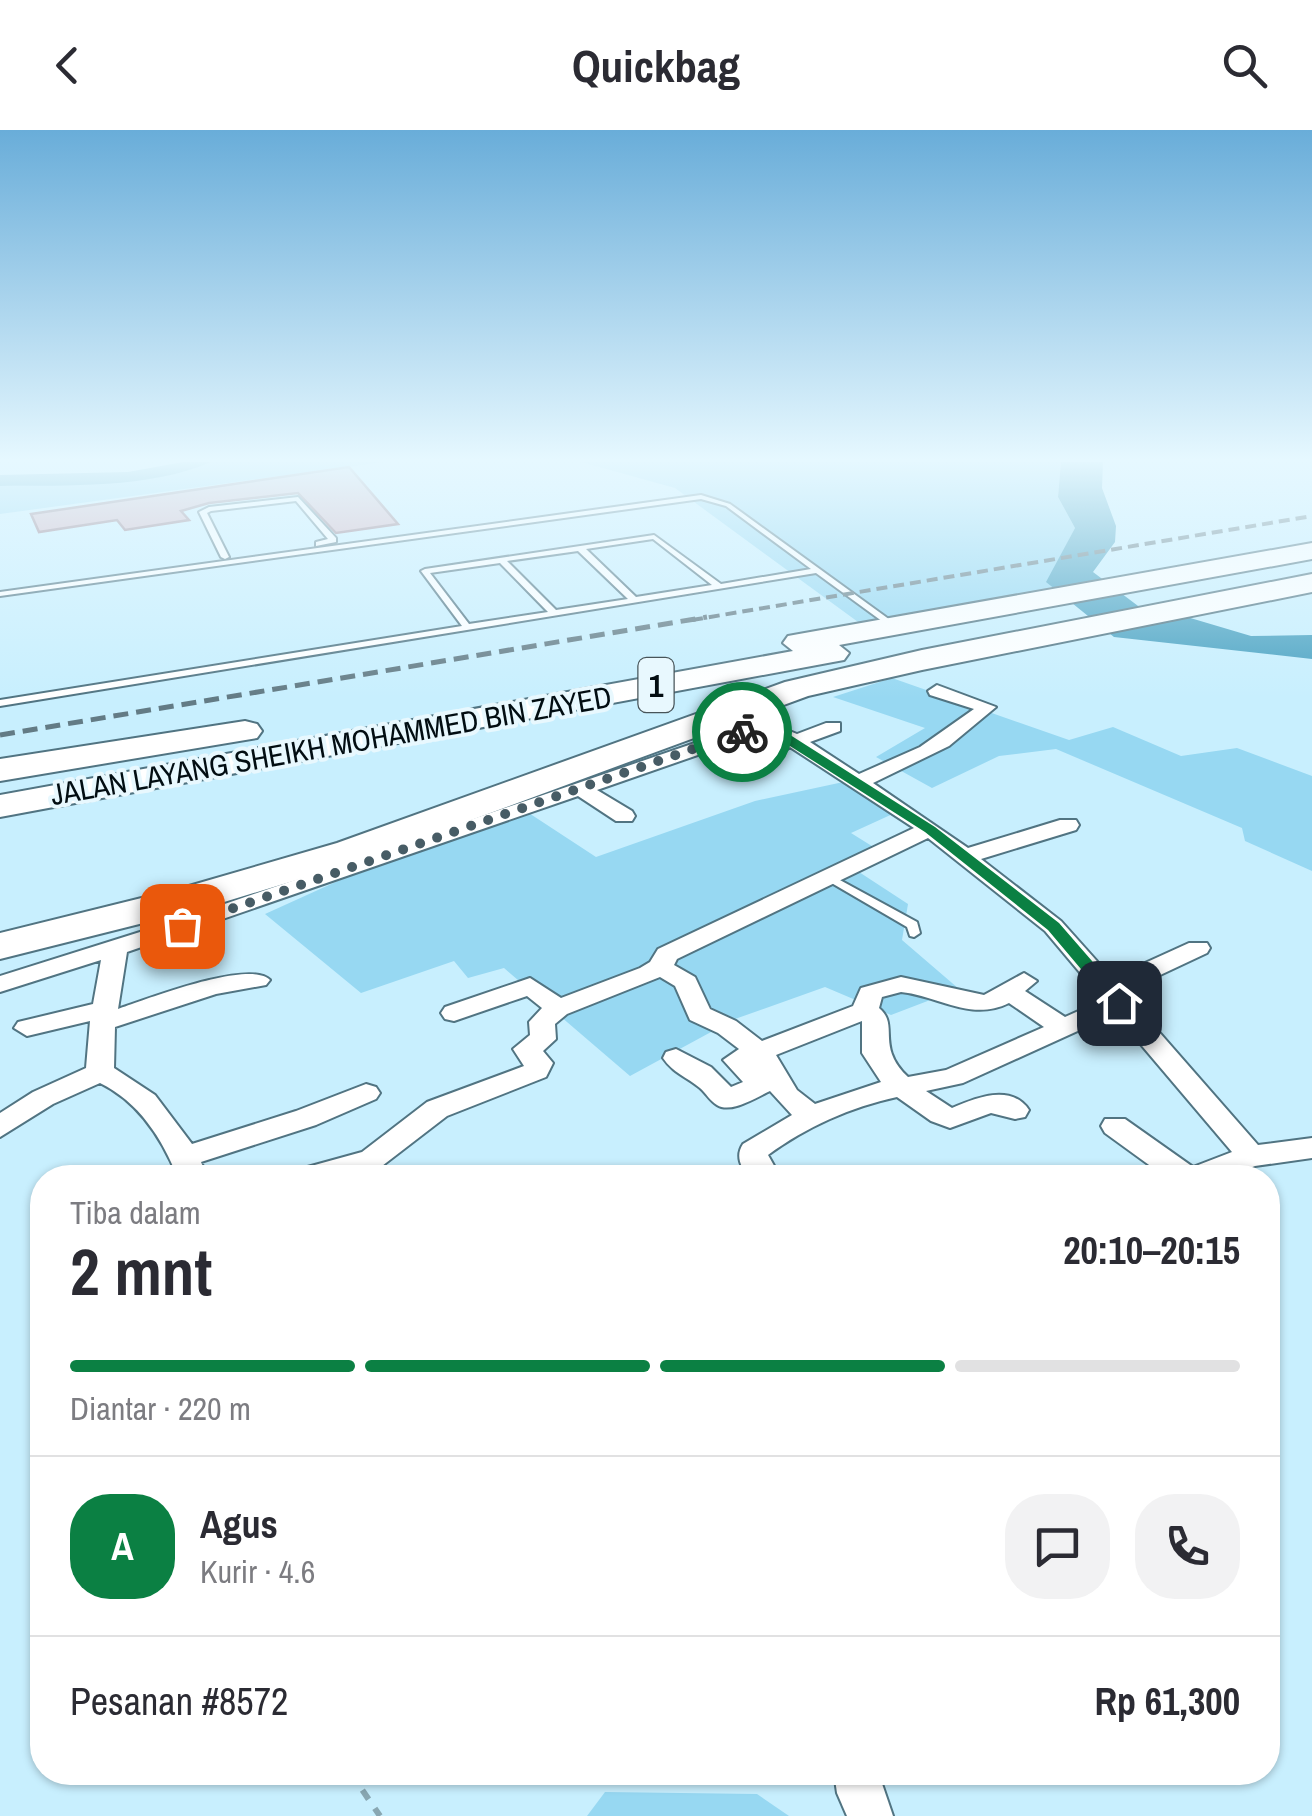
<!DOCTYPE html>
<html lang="id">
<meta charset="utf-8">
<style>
:root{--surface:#fff;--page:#f2f2f3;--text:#2b2b33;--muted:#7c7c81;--line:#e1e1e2;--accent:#0b8043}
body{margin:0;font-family:"Archivo Narrow",sans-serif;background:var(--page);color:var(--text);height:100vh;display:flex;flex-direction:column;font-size:38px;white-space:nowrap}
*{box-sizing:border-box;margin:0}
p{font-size:32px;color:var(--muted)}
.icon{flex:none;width:55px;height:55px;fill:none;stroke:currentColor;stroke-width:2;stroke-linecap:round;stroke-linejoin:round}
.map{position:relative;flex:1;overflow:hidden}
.panel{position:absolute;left:30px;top:1035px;width:1250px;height:620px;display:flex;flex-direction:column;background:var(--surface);border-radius:40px;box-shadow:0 2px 8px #0004}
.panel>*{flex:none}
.pin{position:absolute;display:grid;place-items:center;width:85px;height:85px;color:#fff;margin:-42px;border-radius:20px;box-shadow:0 5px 15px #0006}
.courier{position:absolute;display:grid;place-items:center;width:100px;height:100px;margin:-50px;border:8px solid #0b8043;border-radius:50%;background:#fff;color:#222;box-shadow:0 2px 12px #0007}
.summary em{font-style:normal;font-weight:700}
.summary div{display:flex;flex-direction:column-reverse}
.summary{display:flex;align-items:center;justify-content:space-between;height:170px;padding:0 40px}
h1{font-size:65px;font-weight:700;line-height:75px}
.bar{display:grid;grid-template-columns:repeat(4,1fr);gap:15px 10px;align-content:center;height:120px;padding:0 40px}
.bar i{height:12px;border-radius:8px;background:var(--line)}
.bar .current{background:var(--accent)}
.bar p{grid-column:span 4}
.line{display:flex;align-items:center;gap:25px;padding:0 40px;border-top:2px solid var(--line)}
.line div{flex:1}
.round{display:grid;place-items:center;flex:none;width:105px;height:105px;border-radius:40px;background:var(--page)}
header{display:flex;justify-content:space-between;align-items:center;height:130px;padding:0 40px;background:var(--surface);font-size:45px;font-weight:700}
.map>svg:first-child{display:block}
.green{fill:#97d8f2}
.water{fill:#4aa2c2}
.building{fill:#d3aebb;stroke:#92717d;stroke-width:2.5}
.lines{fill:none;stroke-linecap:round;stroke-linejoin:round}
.service-casing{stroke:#517482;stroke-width:4}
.minor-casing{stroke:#517482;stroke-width:4}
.motorway-casing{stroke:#517482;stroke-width:4}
.path{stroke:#89a7b2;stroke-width:6;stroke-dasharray:11 11;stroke-linecap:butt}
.service{fill:#fff;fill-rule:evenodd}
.minor{fill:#fff;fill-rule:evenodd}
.motorway{fill:#fff;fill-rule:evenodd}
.rail-far1{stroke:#637b85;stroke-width:4;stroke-dasharray:11 6;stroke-linecap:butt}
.rail{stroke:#637b85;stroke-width:5;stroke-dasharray:15 8;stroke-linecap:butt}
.route{fill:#0b8043}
.done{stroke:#475c65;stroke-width:10;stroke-dasharray:0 18}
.labels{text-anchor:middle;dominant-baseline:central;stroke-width:8;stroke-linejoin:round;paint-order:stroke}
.far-street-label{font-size:30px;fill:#020d12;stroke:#e8f8fe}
.shield{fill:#e8f8fe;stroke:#475459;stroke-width:2.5}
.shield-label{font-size:32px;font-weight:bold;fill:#020d12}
</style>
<header><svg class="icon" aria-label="back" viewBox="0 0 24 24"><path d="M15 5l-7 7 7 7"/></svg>Quickbag<svg class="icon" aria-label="search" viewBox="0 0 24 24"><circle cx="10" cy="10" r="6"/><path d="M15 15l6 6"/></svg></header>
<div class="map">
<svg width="1312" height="1686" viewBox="0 0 1312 1686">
<rect width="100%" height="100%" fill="#c8effe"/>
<g class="green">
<path d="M211,332H384L0,384V356C65,354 151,357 211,332Z"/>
<polygon points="581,332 1061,332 1058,367 1075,398 1047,452 1062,466 869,500 675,358"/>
<polygon points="892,548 1069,610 1113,597 1181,626 1237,618 1312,646 1312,741 1245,711 1242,698 1056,619 999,626 932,658 876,627 925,598 833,567"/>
<polygon points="848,651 897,682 851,703 883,723 859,742 908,774 902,810 959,859 891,885 825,857 735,889 630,946 504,838 468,848 454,831 361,863 265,784 512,672 596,727 755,671"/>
<polygon points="605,1662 757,1664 789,1686 587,1686"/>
</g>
<g class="water">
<path d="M183,332H211C148,359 68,355 0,356V345L128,342Z"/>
<polygon points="1061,332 1103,332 1102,358 1116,396 1115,412 1093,442 1158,491 1187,487 1251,506 1312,505 1312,529 1114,507 1046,452 1075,398 1058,367"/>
</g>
<polygon class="building" points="349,337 398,394 336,403 298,363 209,373 181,381 189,390 125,400 117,390 39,402 31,384"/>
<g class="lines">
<defs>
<g id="service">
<path d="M701,365L730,374L897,495L890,497L816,443L0,576V570L462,496L421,441L425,439L654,405L721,454L811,439L726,376L701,369L0,466V462ZM653,409L712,455L636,467L586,419ZM578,421L628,469L556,480L507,431ZM500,433L548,482L469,494L430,443Z"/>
<polygon points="298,367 336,408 336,412 316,416 316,412 328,409 296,371 211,381 207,383 229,427 225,429 221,427 199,382 209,377"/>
<polygon points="827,743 917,792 920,803 914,807 910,806 907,797 823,748 821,746 823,744"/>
</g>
<g id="minor">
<path d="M937,555L996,577L949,616L873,653L968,718L1060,690H1076L1079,695L1076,700L981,729L1061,791L1112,848L1189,813H1207L1210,818L1207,823L1124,862L1258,1015L1312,1008V1028L1255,1036L1225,1048H1167L1105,1003L1101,996L1105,989H1125L1193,1037L1232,1022L1115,884L963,953L926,961L952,978C975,968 1011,953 1029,980L1025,987L1015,989L991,983L950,998L931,991L897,967C851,977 806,997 768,1025L781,1048H749C741,1037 735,1026 743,1014L792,985L770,961C757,967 731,984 717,975C710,971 706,963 700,958C687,947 673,943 663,928L666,922L676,919L711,937L731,957L743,952L723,930L739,919L718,903L690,890L675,856L660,847L567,884L555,894L556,909L543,921L553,933L546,947L447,986L382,1036L342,1048H289L293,1041L362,1022L427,972L524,936L513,919L530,905L529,892L542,878L527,866L454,891L445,889L441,883L445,877L530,848L561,868L640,838L650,832L658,819L914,698L790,617L769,631H755V623L775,609L761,603L597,660L632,681L635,686L632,691H616L578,666L127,822L118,879C145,870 250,829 270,850L266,855L216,864L115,897L114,938L155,965L192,1014L296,981L366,954L376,957L380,963L376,969L316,995L201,1032L208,1048H178C162,1008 139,972 100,953L53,974L0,1007V983L33,962L86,938L90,891L27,906L14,898L18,892L93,874L101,830L0,862V846L175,791L762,590L797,604L826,593H840V601L810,612L859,644L920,617L974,579L930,565L928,561ZM928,708L1045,801L1103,870L1065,887L1025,861L1037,851L1024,843L984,865L901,847L861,858L853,876L762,911L736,891L710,879L695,847L674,835L677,829ZM901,862C939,866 971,892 1009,873L1044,897L946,940L908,947C875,916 900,895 879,878L882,867ZM862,891V923L881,952L815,974L797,960L776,925Z"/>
<polygon points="834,1642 878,1642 893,1686 847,1686 837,1663"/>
</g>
<g id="motorway">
<polygon points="1312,413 1312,429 839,515 849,523 844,530 833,532 0,687 0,665 793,521 783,513 788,506 799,504"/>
<polygon points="1312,444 1312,462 922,540 808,566 365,729 211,776 0,829 0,803 182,758 337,713 785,552 922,520"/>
<polygon points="245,591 257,594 262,601 257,608 0,651 0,629"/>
</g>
</defs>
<use href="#service" class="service-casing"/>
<use href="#minor" class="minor-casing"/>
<use href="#motorway" class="motorway-casing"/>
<polyline class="path" points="350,1642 380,1686"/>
<use href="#service" class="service"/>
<use href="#minor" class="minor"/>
<use href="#motorway" class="motorway"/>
<polyline class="rail-far1" points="692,490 1312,386"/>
<polyline class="rail" points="0,605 707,487"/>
</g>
<linearGradient id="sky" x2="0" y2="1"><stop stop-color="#69add9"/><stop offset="0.58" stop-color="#e6f8ff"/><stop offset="1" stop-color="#e6f8ff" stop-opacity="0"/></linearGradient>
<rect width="1312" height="568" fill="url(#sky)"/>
<polygon class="route" points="756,593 776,596 935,697 1059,793 1125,869 1125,877 1113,877 1048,800 925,702 768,602 742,605 735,602"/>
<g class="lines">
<polyline class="done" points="182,796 742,602"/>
</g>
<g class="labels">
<g class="far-street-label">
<text transform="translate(331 615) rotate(-10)">JALAN LAYANG SHEIKH MOHAMMED BIN ZAYED</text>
</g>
<rect class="shield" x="638.5" y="528" width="35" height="54" rx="8"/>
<g class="shield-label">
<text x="656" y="555">1</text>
</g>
</g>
</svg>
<div class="pin" style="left:182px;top:796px;background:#ea580c"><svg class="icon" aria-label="bag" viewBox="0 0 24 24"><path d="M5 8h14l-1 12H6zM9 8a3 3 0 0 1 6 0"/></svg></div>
<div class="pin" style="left:1119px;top:873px;background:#1f2937"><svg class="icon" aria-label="home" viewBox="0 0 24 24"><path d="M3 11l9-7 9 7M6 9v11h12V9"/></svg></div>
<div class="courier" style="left:742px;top:602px"><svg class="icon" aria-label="bike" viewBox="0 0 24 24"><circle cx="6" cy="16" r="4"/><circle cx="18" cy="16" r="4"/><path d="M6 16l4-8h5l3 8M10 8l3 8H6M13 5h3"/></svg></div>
<section class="panel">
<div class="summary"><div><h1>2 mnt</h1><p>Tiba dalam</p></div><em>20:10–20:15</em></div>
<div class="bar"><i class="current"></i><i class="current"></i><i class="current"></i><i></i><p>Diantar · 220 m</p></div>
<div class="line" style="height:180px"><b class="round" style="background:var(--accent);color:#fff">A</b><div><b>Agus</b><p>Kurir · 4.6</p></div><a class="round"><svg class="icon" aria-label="chat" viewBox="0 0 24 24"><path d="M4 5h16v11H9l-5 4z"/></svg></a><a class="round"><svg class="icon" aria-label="phone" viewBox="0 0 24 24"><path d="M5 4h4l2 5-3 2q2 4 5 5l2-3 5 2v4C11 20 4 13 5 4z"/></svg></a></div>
<div class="line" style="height:130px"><div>Pesanan #8572</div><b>Rp 61,300</b></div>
</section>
</div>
